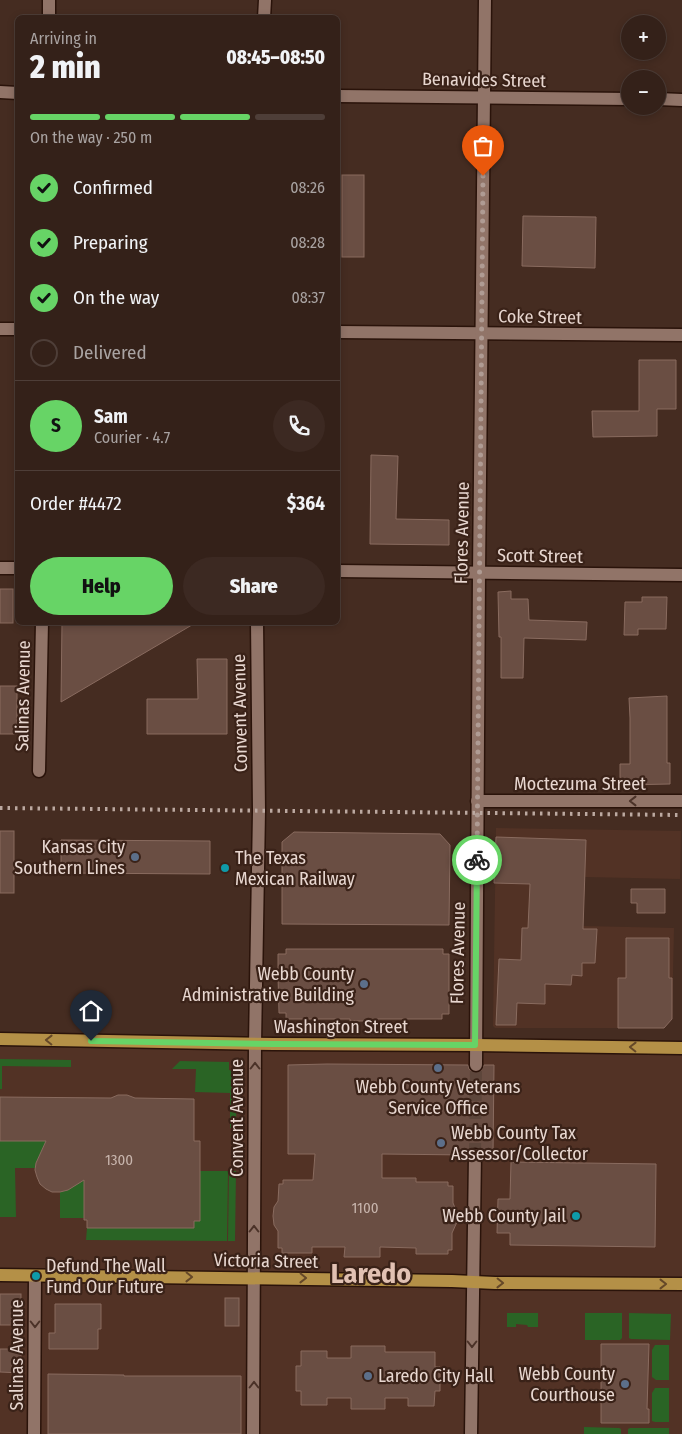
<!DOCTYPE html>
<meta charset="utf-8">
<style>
:root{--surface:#342119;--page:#3c2922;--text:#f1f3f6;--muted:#a9a3a2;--line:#4e3e38;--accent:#67d466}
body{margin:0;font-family:"Fira Sans Condensed",sans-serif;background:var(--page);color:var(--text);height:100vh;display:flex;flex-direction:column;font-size:19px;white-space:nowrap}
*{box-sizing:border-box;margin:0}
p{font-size:16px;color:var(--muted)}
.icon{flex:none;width:28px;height:28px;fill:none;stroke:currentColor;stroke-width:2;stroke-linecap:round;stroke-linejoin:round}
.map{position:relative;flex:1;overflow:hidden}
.details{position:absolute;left:15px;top:15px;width:325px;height:610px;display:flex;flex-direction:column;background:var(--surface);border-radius:8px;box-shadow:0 2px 8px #0003,0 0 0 1px var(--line)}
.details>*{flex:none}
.controls{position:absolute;left:621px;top:15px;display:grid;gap:10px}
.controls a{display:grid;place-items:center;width:45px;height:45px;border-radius:50%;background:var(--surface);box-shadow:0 2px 8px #0003,0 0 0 1px var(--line);font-size:25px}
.pin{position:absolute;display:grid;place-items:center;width:42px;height:42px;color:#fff;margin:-51px -21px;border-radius:50% 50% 50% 0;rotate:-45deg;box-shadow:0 0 5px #0007}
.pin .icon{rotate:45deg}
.courier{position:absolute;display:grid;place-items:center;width:50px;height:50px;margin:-25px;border:4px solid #67d466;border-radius:50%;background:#fff;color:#222;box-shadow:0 1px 6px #0007}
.head em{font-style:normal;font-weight:800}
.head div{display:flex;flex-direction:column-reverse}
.head{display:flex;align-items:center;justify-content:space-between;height:85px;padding:0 15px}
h1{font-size:32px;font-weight:800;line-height:38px}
.bar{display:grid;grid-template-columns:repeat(4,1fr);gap:8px 5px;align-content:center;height:60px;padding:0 15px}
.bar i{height:6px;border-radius:4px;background:var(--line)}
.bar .on{background:var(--accent)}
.bar p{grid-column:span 4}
.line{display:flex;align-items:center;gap:12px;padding:0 15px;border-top:1px solid var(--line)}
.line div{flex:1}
.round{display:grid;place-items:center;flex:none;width:52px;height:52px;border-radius:26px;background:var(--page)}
ol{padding:0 15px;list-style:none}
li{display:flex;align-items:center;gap:15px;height:55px}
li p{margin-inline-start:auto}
li .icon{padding:5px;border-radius:50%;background:var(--accent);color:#111;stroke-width:4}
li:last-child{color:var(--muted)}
li i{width:28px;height:28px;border:2px solid var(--line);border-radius:50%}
.button{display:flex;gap:10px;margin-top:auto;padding:10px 15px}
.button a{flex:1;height:58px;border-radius:30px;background:var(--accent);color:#111;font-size:20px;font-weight:800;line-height:58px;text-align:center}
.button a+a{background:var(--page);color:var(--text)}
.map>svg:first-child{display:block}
.built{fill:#523225}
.green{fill:#2a6425}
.building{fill:#6a4e43;stroke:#896b5f}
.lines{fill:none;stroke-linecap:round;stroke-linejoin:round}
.minor-tunnel{stroke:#5d463b;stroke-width:12;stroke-dasharray:12 6;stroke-linecap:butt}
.minor-casing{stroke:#2a130a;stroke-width:15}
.major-casing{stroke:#2a130a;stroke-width:15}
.minor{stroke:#917468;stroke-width:12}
.major{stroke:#b49047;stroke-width:12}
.rail{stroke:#bca9a1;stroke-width:4;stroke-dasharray:2.5 5;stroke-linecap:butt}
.oneway{stroke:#4b3228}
.oneway2{stroke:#654828}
.done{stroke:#af9b93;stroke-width:5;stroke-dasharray:0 9}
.route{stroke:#67d466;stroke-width:6}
.service-dot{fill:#5c6f8a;stroke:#3a2218;stroke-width:2}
.culture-dot{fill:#0f9aa8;stroke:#3a2218;stroke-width:2}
.labels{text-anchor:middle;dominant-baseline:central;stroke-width:4.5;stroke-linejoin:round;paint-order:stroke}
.number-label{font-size:15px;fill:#c8b5ad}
.street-label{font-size:18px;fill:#e8d7d0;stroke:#3a2218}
.poi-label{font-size:18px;fill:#e8d7d0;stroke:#3a2218;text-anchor:end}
.town-label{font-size:28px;font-weight:bold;fill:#e1c1b3;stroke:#3a2218}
</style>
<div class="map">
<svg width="682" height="1434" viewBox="0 0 682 1434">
<rect width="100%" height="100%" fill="#452c21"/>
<g class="built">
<polygon points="496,828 681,831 680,879 585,877 583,926 674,928 672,1019 664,1028 495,1028 493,1026"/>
<polygon points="0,1039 682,1048 682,1434 0,1434"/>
</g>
<g class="green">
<polygon points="0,1059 71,1060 71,1067 2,1066 2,1089 0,1089"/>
<polygon points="180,1061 229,1062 229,1070 237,1071 236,1128 230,1128 230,1093 195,1092 196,1069 172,1069"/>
<polygon points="0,1141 58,1141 35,1168 15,1168 16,1217 0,1217"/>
<polygon points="200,1171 228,1171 227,1241 86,1240 87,1228 193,1228 194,1221 200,1221"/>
<polygon points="229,1171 236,1171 235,1241 228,1241"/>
<path d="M84,1172V1218H60V1192C72,1189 77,1183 84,1172Z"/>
<polygon points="507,1313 538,1313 538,1327 528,1327 527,1325 516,1324 516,1327 507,1327"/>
<polygon points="585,1313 622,1313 622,1338 620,1340 585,1340"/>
<polygon points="629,1313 671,1314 670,1340 631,1339 629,1338"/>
<polygon points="655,1345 669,1345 669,1380 656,1380 652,1377 652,1350"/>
<polygon points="655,1388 669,1388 669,1422 655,1422 652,1421 652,1393"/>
<polygon points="584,1427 619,1428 621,1429 621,1434 584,1434"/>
<polygon points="630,1428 669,1428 669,1434 628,1434 628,1429"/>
</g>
<g class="building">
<rect x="342" y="175" width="22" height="82"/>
<polygon points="523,216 596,217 595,268 522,266"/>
<polygon points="639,360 676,360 676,409 657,409 657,436 593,437 592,411 639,411"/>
<polygon points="371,455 398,456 396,519 449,520 449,545 370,544"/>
<rect x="0" y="589" width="13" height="34"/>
<polygon points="511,591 511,599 528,599 529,620 587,622 586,640 524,638 523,678 501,678 501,637 499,637 498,592"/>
<polygon points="642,597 667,597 666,629 638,629 638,635 624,635 625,602 642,602"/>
<polygon points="62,622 197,622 61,702"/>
<polygon points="197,659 227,659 227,734 147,734 147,699 198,699"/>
<rect x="0" y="686" width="17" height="48"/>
<polygon points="667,696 667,763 670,763 670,784 620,785 620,764 630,764 630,718 629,698"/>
<rect x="0" y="831" width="14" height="62"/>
<polygon points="294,832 440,834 450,845 449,925 282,924 282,842"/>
<polygon points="496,837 586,840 583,929 597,929 595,963 582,963 582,976 572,975 571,985 545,984 545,1004 517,1003 516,1025 496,1025 499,959 521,960 522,928 528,928 530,884 494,883"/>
<polygon points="61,840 210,841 210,874 61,873"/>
<polygon points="631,889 665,889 665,913 637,913 637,903 631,903"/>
<polygon points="626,938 669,938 669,978 672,978 672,1019 664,1028 618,1028 618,978 626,978"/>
<polygon points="286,949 443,949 443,954 449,954 449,1014 442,1014 442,1019 375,1019 375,1021 350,1021 350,1019 286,1019 286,1013 279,1013 278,976 278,954 286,954"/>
<polygon points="327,1064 468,1065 469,1069 475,1073 480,1072 484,1065 494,1065 493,1155 483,1155 480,1148 475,1147 468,1150 467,1155 382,1154 382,1178 416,1178 416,1182 448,1182 448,1186 453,1186 453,1203 456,1210 457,1222 452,1233 452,1250 448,1250 448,1254 416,1254 416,1248 380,1247 380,1257 344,1257 345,1247 312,1247 312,1253 282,1253 282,1248 278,1248 278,1231 274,1225 273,1216 274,1207 278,1201 279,1184 283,1184 283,1180 313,1180 315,1154 288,1154 288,1065"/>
<polygon points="118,1095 127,1095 135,1098 194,1099 194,1141 200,1141 200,1221 194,1221 194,1228 87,1228 87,1220 84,1220 84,1180 68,1190 60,1192 52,1192 46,1189 40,1184 37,1177 35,1170 36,1163 46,1141 0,1141 0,1097 111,1098"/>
<polygon points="511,1162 656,1164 655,1247 510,1245 510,1233 497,1233 498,1199 510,1199"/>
<rect x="0" y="1294" width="21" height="31"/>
<rect x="225" y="1298" width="14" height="28"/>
<polygon points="55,1304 101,1304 101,1329 98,1329 98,1349 49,1349 49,1333 55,1333"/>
<polygon points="601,1344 649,1344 647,1409 649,1409 649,1423 601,1423"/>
<polygon points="351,1346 385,1346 385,1352 435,1352 435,1367 440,1367 440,1391 435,1391 434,1406 408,1406 408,1398 385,1398 385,1409 351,1409 351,1398 327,1398 327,1405 301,1405 301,1391 296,1391 296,1366 301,1366 301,1351 327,1351 327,1358 351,1358"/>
<polygon points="0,1349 21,1349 21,1373 0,1372"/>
<polygon points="48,1374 124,1375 124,1376 241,1376 241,1434 48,1434"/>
</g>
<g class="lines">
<polyline class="minor-tunnel" points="475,1155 476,1065"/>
<defs>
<g id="minor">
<polyline points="49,18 49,0"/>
<polyline points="264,18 265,0"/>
<polyline points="0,92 18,93"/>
<polyline points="338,96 630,99"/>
<polyline points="658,99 682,100"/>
<polyline points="0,329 18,329"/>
<polyline points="338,332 682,335"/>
<polyline points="0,568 18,568"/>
<polyline points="338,571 682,575"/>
<polyline points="39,771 42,622"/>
<polyline points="477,801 682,801"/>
<polyline points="476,1065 479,573 485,0"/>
<polyline points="34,1434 35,1276"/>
<polyline points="253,1434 255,1044 259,811 257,622"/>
<polyline points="471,1434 475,1155"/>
</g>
<g id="major">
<polyline points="0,1039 274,1044 475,1045 682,1048"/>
<polyline points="0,1275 452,1281 495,1283 682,1284"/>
</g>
</defs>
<use href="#minor" class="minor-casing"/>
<use href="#major" class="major-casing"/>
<use href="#minor" class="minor"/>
<use href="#major" class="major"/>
<polyline class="rail" points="0,808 682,815"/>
</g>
<defs><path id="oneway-chevron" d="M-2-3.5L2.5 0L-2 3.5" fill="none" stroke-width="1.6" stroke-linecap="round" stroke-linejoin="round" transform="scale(1.25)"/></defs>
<g class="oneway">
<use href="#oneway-chevron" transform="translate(633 801) rotate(-180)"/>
<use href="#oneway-chevron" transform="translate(255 1066) rotate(-90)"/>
<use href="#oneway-chevron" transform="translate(254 1229) rotate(-90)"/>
<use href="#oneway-chevron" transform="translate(35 1324) rotate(90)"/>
<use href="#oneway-chevron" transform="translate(472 1344) rotate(90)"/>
<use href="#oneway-chevron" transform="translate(254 1385) rotate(-90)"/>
</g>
<g class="oneway2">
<use href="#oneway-chevron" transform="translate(49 1040) rotate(-179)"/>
<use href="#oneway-chevron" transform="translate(633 1047) rotate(-179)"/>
<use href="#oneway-chevron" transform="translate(189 1277) rotate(1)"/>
<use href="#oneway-chevron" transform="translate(303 1278) rotate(1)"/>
<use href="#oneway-chevron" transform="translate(500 1283) rotate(1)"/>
<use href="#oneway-chevron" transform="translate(663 1284)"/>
</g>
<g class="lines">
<polyline class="done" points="477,860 483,176"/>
<polyline class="route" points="91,1041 274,1044 475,1045 477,860"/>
</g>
<g class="service-dot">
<circle cx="135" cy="857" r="5"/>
<circle cx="364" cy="984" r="5"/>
<circle cx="438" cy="1068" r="5"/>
<circle cx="441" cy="1143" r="5"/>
<circle cx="368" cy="1376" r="5"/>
<circle cx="625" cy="1384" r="5"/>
</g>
<g class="culture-dot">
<circle cx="225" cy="868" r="5"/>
<circle cx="576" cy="1216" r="5"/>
<circle cx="36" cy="1276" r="5"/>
</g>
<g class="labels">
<g class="number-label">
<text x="119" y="1160">1300</text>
<text x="365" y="1208">1100</text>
</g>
<g class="street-label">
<text transform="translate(484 80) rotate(1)">Benavides Street</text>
<text transform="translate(540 317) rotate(1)">Coke Street</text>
<text transform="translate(462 533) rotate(-89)">Flores Avenue</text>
<text transform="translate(540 556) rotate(1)">Scott Street</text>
<text transform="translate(23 696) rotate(-89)">Salinas Avenue</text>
<text transform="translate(240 713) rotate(-91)">Convent Avenue</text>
<text x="580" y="784">Moctezuma Street</text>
<text transform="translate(458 953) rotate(-89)">Flores Avenue</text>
<text x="341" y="1027">Washington Street</text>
<text transform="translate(237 1118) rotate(-90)">Convent Avenue</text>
<text transform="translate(266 1261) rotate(1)">Victoria Street</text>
<text transform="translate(17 1355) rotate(-90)">Salinas Avenue</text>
</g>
<g class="poi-label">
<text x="125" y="847">Kansas City<tspan x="125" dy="21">Southern Lines</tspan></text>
<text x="235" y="858" text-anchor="start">The Texas<tspan x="235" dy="21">Mexican Railway</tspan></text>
<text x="354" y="974">Webb County<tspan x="354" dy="21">Administrative Building</tspan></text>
<text x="438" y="1087" text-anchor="middle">Webb County Veterans<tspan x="438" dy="21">Service Office</tspan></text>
<text x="451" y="1133" text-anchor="start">Webb County Tax<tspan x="451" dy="21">Assessor/Collector</tspan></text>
<text x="566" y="1216">Webb County Jail</text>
<text x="46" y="1266" text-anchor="start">Defund The Wall<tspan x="46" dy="21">Fund Our Future</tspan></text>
<text x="615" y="1374">Webb County<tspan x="615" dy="21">Courthouse</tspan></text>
<text x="378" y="1376" text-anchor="start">Laredo City Hall</text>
</g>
<g class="town-label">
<text x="371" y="1273">Laredo</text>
</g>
</g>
</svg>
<div class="controls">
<a>+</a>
<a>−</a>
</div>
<div class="pin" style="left:483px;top:176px;background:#ea580c"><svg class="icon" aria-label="bag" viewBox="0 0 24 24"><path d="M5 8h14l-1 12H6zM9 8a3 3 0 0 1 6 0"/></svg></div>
<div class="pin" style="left:91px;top:1041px;background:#1f2937"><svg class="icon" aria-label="home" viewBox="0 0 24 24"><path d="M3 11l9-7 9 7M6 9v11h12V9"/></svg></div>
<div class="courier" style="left:477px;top:860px"><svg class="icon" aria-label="bike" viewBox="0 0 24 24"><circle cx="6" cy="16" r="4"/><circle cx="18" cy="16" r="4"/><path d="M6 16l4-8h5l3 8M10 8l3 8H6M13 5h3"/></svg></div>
<section class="details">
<div class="head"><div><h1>2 min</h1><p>Arriving in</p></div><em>08:45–08:50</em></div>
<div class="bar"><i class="on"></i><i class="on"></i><i class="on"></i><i></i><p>On the way · 250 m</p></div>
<ol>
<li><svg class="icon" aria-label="check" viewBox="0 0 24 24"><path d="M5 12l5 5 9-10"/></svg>Confirmed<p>08:26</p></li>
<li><svg class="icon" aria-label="check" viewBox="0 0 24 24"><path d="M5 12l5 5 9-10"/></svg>Preparing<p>08:28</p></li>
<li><svg class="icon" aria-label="check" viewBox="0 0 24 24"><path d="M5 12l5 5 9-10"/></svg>On the way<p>08:37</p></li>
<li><i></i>Delivered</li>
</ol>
<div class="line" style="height:90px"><b class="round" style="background:var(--accent);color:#111">S</b><div><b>Sam</b><p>Courier · 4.7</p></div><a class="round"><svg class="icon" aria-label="phone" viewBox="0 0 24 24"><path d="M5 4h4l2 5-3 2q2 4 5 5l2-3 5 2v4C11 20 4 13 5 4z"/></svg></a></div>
<div class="line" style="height:65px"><div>Order #4472</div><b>$364</b></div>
<div class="button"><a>Help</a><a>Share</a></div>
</section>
</div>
